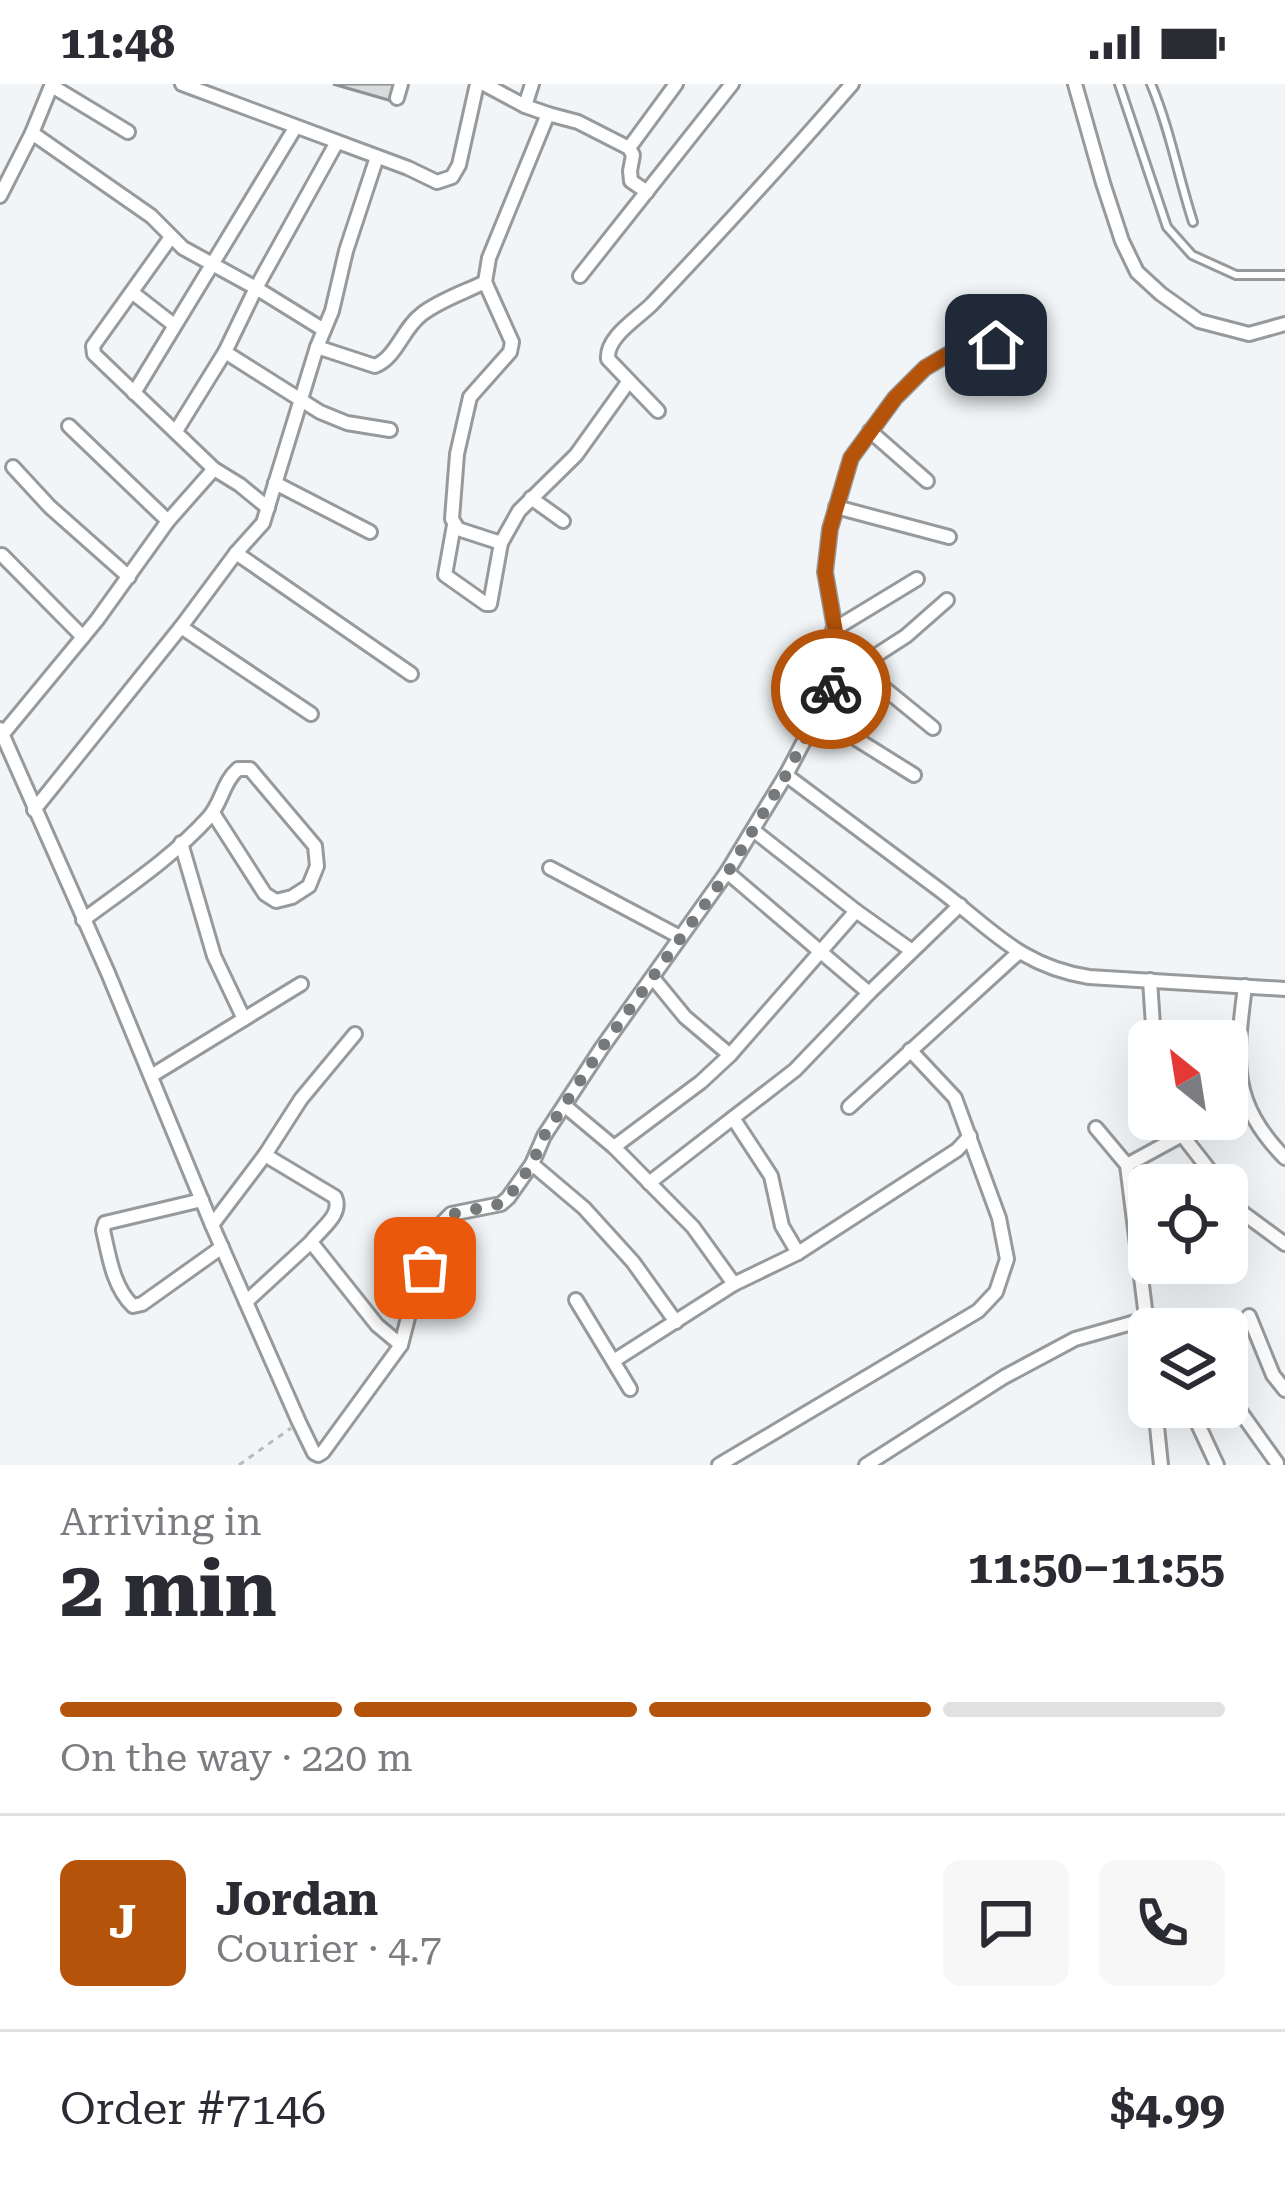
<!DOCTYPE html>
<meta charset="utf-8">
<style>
:root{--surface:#fff;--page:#f7f7f7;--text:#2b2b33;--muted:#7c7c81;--line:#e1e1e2;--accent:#b45309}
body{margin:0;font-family:"Roboto Serif",serif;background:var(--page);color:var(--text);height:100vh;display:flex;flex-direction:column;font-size:45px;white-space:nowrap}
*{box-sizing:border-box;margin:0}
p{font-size:39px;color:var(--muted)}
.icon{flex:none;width:66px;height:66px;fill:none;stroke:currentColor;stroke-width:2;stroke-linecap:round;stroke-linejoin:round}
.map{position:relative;height:1381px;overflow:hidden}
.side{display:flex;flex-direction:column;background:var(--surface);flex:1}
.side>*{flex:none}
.needle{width:78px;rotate:330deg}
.controls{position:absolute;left:1128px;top:936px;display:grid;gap:24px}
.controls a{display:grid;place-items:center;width:120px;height:120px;border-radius:18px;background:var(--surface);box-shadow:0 12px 48px #0002;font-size:60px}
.pin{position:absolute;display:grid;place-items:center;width:102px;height:102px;color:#fff;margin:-51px;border-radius:24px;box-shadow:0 6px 18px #0006}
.courier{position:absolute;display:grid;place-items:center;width:120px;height:120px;margin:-60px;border:9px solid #b45309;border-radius:50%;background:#fff;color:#222;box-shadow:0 3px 15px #0007}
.head em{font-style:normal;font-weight:700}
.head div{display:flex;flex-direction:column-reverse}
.head{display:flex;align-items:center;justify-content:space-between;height:204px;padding:0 60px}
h1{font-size:78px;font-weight:700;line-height:90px}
.bar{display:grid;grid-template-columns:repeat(4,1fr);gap:18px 12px;align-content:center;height:144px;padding:0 60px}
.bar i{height:15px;border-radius:9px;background:var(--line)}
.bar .active{background:var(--accent)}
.bar p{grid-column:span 4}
.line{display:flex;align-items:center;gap:30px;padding:0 60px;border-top:3px solid var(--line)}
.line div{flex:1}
.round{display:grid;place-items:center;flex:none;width:126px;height:126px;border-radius:18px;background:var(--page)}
.status{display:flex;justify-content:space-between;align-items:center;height:84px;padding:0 60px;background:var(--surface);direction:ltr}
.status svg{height:33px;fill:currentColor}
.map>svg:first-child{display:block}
.building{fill:#d7dbdc;stroke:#8e9193;stroke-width:3}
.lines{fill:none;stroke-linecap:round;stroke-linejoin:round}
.lane-casing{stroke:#979a9c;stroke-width:12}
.street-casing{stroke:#979a9c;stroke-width:18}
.path{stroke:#b7babb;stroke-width:3;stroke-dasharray:6 6;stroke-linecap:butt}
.lane{stroke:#fff;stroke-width:6}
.street{stroke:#fff;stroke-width:12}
.done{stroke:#76797a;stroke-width:12;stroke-dasharray:0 21.6}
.route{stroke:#b45309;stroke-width:15}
</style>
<div class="status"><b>11:48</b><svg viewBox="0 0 49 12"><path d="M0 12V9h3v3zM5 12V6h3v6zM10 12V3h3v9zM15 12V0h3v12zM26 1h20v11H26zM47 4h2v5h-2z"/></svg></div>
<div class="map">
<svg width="1285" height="1381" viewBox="0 0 1285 1381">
<rect width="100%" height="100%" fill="#f1f5f7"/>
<polygon class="building" points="333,0 396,0 392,17"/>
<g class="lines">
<defs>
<g id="lane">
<polyline points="1119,0 1167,143 1192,171 1236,191 1285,191"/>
<path d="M1151,0C1170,45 1178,92 1193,138"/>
</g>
<g id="street">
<polyline points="182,0 408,84 437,98 452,93 459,81 477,0"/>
<polyline points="484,0 525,22"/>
<polyline points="1075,0 1103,99 1122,157 1137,188 1161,210 1199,237 1249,250 1285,240"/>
<polyline points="52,2 128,48"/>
<polyline points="397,14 401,0"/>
<polyline points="548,30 578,38 629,64 633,71 630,87 631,97 647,108"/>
<polyline points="32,49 151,132 183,164 256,204 324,246"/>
<polyline points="337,58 256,204 225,268 320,328 347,339 390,346"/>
<polyline points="629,64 676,0"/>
<polyline points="0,112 32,49 52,0"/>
<polyline points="171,153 93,262 94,270 214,385 240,401 268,424"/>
<polyline points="580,192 732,0"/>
<polyline points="133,209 174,241"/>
<path d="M317,263L375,282C397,273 402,245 422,230C440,216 465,208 485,198"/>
<polyline points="134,309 295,44"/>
<path d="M658,327L608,275C606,253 637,235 652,220C720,148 787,75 852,0"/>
<polyline points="69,342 168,437"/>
<polyline points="176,347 225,268"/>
<polyline points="870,347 927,397"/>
<polyline points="13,383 50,423 129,493"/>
<polyline points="275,399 370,448"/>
<polyline points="531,414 563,437"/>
<polyline points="836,423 949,453"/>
<polyline points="454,441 445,491 486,520 490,520 501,459 519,427 576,371 629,297"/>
<polyline points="501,459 458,445 452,435 457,370 470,313 510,268 512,258 485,198 489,174 548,30 525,22 532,0"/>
<polyline points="236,469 411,590"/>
<polyline points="2,471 83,553"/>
<polyline points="181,543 311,630"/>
<polyline points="833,546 917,495"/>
<polyline points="858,583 906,552 947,516"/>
<polyline points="842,585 858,583 933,644"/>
<polyline points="818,631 914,691"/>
<polyline points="0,645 108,889 212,1141 299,1338 314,1369 318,1371 323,1368 401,1261 410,1226 440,1141 451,1130 501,1120 508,1114 532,1080 544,1052 601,965 727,788 786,691 842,585 825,488 830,445 851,374 895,314 925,284 959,264 996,261"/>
<polyline points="2,651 97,536 168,437 214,385"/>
<path d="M786,691C836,729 887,766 937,804C991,844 1019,882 1089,893L1285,905"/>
<polyline points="34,726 181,543 236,469 263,439 317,263 332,227 346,167 377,73"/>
<polyline points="753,746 856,827 912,867"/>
<polyline points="181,759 214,872 244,935"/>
<polyline points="550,784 680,853"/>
<polyline points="727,788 869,909"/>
<path d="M83,836C126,804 173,773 209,733C222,718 223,698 238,685H250L315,762L317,782L309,802L292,813L276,817L265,810L213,729"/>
<polyline points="653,894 685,933 730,971"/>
<polyline points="1150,896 1154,957"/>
<path d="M1245,902C1236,975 1229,1017 1285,1074"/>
<polyline points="151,992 301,900"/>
<polyline points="565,1022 614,1063 693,1143 734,1200"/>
<polyline points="849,1023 1018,869"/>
<polyline points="733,1034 771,1092 782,1142 798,1169"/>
<polyline points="1173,1035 1182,1051 1221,1101"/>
<polyline points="1096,1044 1127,1081 1149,1257"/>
<polyline points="614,1063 701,998 730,971 856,827"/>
<polyline points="265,1071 301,1015 355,950"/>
<polyline points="532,1080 584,1124 633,1178 676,1238"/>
<polyline points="1127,1081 1182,1051"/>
<polyline points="649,1099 795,986 869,909 960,821"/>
<polyline points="1227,1109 1243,1129 1285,1160"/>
<path d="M202,1116L105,1139L103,1146C109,1172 113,1203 133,1222L142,1220L222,1163"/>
<path d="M212,1141L265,1071L335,1113C343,1131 321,1144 311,1158L377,1241L401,1261"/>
<polyline points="576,1216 630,1305"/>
<polyline points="246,1218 311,1158"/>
<polyline points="1249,1232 1273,1291 1285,1306"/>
<polyline points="615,1276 734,1200 798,1169 957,1066 970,1052"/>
<polyline points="1227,1309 1277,1379"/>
<polyline points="1155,1323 1161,1381"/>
<polyline points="1190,1323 1217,1381"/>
<polyline points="719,1381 978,1227 996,1208 1007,1175 999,1134 955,1014 910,966"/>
<polyline points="866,1381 1004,1293 1075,1255 1146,1235"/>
</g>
</defs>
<use href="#lane" class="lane-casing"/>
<use href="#street" class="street-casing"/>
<polyline class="path" points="239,1381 291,1344"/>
<use href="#lane" class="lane"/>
<use href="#street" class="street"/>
</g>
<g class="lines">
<polyline class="done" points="425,1184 440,1141 452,1130 500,1120 508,1114 532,1080 544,1052 601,965 728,788 786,691 831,605"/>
<polyline class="route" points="831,605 842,585 825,488 830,445 851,374 895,314 925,284 959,264 996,261"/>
</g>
</svg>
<div class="controls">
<a><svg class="needle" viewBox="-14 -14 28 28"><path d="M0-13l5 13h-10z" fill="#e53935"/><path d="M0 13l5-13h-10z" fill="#7c7c81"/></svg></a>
<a><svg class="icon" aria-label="locate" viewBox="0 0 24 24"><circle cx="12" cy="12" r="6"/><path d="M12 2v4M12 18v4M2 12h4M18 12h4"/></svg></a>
<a><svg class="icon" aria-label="layers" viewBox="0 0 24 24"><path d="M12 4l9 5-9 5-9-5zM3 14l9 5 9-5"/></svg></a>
</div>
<div class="pin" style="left:425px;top:1184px;background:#ea580c"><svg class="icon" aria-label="bag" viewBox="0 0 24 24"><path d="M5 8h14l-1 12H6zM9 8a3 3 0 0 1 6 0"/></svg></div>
<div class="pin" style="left:996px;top:261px;background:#1f2937"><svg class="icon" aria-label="home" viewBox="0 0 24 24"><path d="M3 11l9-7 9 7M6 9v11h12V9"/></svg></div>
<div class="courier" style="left:831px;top:605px"><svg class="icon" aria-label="bike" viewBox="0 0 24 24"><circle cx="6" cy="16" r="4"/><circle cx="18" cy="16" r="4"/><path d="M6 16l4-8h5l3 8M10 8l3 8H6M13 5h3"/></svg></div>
</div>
<section class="side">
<div class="head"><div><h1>2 min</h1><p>Arriving in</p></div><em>11:50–11:55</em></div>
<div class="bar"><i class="active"></i><i class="active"></i><i class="active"></i><i></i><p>On the way · 220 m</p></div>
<div class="line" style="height:216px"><b class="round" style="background:var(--accent);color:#fff">J</b><div><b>Jordan</b><p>Courier · 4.7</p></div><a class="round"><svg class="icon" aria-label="chat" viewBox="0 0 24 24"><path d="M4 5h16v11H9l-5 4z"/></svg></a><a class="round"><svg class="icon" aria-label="phone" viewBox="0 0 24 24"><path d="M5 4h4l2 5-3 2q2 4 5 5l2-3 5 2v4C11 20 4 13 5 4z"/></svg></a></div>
<div class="line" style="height:156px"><div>Order #7146</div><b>$4.99</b></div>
</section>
